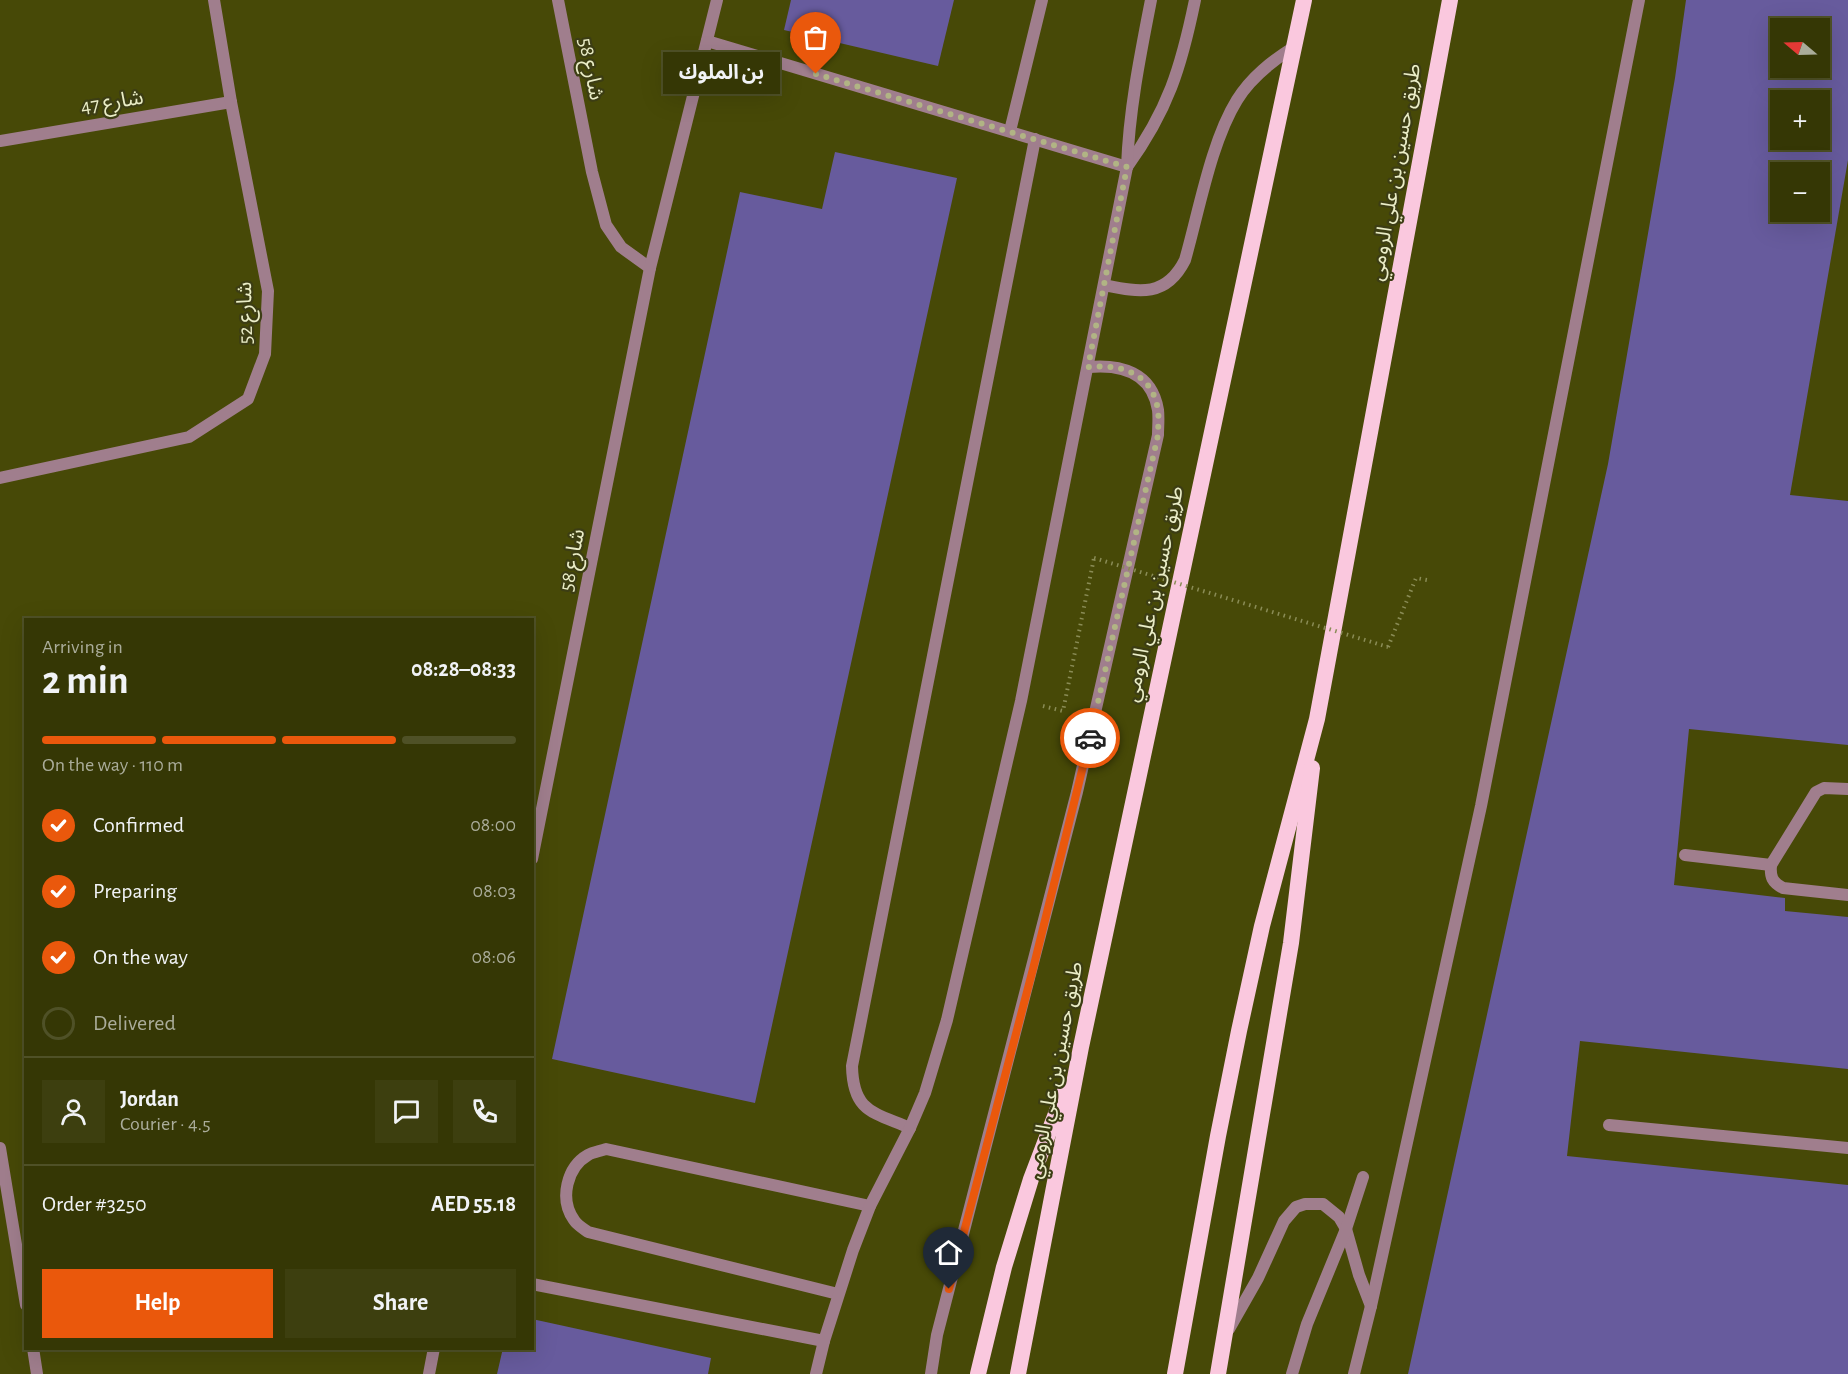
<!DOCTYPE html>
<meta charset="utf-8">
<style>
:root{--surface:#353705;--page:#3d3f0f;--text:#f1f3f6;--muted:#aaac9a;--line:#4f5127;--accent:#ea580c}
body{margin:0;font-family:"Alegreya Sans","Noto Sans Arabic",sans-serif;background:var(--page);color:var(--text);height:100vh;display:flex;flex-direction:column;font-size:22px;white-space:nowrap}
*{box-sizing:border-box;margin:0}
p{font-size:20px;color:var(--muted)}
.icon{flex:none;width:33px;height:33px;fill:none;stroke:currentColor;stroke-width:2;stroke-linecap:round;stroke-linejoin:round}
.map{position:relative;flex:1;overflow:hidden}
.drawer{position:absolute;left:24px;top:618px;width:510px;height:732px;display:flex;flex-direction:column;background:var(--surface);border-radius:0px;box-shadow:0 6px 24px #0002,0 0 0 2px var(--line)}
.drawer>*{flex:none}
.needle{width:39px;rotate:289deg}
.tools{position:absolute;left:1770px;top:18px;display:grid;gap:12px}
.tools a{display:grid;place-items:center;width:60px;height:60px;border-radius:0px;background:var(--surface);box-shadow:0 6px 24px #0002,0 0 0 2px var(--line);font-size:30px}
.pin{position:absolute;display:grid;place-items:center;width:51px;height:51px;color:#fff;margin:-62px -26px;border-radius:50% 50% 50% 0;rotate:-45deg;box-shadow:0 0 6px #0007}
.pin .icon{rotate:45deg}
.courier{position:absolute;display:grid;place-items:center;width:60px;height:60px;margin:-30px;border:4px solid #ea580c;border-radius:50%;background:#fff;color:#222;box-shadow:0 2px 8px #0007}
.bubble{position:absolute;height:42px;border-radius:0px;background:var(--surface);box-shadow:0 6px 24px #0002,0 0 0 2px var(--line);font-size:20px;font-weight:700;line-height:42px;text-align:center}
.head em{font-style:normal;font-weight:700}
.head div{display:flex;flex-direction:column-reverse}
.head{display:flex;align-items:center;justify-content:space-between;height:102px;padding:0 18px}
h1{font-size:39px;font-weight:700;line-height:45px}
.bar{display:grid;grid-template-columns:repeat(4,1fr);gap:9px 6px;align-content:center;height:72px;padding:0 18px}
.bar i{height:8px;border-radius:4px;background:var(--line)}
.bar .active{background:var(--accent)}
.bar p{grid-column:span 4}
.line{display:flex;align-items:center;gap:15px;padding:0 18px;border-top:2px solid var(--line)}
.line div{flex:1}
.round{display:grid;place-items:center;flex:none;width:63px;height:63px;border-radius:0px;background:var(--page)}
ol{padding:0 18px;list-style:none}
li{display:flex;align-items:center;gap:18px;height:66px}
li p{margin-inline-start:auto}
li .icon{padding:6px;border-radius:50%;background:var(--accent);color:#fff;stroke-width:4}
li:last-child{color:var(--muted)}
li i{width:33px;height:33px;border:3px solid var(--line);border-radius:50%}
.action{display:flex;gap:12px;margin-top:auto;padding:12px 18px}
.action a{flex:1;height:69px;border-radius:0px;background:var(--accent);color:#fff;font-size:24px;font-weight:700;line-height:69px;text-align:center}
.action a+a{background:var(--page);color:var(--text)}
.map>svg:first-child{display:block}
.building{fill:#675b9d;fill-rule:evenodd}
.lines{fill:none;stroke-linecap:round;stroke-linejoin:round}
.path{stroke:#8a8c56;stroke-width:4;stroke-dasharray:1.5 4.5;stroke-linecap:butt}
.service{stroke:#a07e8d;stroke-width:12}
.minor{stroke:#a07e8d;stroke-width:12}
.trunk{stroke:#fac8de;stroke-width:16}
.path-bridge{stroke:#8a8c56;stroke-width:4;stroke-dasharray:1.5 4.5;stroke-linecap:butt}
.done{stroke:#b1b484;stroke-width:6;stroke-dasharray:0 10.8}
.route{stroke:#ea580c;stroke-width:8}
.labels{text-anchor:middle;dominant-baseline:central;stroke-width:4.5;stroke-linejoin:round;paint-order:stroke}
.street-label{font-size:21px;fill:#eaedc7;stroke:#3c3d14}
</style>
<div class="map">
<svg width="1848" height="1374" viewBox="0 0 1848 1374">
<rect width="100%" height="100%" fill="#474907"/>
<g class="building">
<polygon points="791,0 954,0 938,66 784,30"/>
<path d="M1686,0H1848V160L1790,495L1848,501V745L1689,729L1674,885L1785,898V911L1848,917V1069L1580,1041L1567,1156L1848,1185V1374H1408L1608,464L1675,78ZM1780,28H1820V68H1780ZM1780,100H1820V140H1780ZM1780,172H1820V212H1780Z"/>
<polygon points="835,152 957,178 755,1103 552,1059 740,192 822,209"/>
<polygon points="532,1319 711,1358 708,1374 497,1374 503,1348 532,1348"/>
</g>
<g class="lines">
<g class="path">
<polyline points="1388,647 1416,578 1427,580"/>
<polyline points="1043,706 1063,711 1094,558"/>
</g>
<g class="service">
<polyline points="707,41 1127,167"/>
<polyline points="1010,131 1042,0"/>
<path d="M1848,789L1824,788L1816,792L1771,865C1770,877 1772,882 1783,888L1848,895"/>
<polyline points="1685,855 1771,865"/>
<polyline points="1609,1125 1848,1148"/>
<path d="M910,1128C873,1112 853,1112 852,1066L1035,139"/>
<polyline points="532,1284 824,1341"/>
<path d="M838,1294L588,1232C584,1229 577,1225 574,1220C559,1199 567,1167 588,1155C593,1152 601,1151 606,1149L870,1206"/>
<polyline points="1229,1329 1258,1278 1284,1221 1296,1207 1305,1204 1323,1204 1339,1217 1346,1229 1359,1275 1371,1306"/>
<polyline points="1292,1374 1307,1324 1346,1229 1363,1177"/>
<polyline points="1354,1374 1371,1306 1481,806 1639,0"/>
</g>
<g class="minor">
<polyline points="558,0 592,172 606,225 621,247 650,268"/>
<polyline points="0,141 231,102"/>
<path d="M1127,167C1168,110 1181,68 1195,0"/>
<path d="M1104,285C1139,292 1166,298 1185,260C1199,211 1211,142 1237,100C1251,77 1272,61 1294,47"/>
<polyline points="0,478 189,437 248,399 265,354 268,291 231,102 214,0"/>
<polyline points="532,859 650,268 717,0"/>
<polyline points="0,1148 26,1305"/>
<polyline points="33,1348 37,1374"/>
<polyline points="429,1374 434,1348"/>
<path d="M816,1374L824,1341L853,1250L870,1206L910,1128L925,1093L947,1020L1021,701L1127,167C1129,111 1140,56 1151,0"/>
<path d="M931,1374L937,1335L1077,792L1158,435C1158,427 1159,418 1158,410C1152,372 1120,364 1088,367"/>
</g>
<g class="trunk">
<polyline points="978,1374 1004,1267 1031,1179 1065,1090"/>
<polyline points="1018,1374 1081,1047 1304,0"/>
<polyline points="1175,1374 1218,1136 1239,1031 1262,926 1317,719 1450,0"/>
<polyline points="1218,1374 1291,943 1312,768"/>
</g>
<polyline class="path-bridge" points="1094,558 1388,647"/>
</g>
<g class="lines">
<path class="done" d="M816,74L1127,167L1088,367C1120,364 1152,372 1158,410C1159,418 1158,427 1158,435L1090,738"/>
<polyline class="route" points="949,1289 1033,969 1090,738"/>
</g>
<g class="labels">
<g class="street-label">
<text transform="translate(591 69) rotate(79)">شارع 58</text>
<text transform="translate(112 102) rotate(-9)">شارع 47</text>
<text transform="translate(1395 172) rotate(-80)">طريق حسين بن علي الرومي</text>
<text transform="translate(245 313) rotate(-91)">شارع 52</text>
<text transform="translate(572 560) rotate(-79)">شارع 58</text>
<text transform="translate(1154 594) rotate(-78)">طريق حسين بن علي الرومي</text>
<text transform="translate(1055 1070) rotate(-79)">طريق حسين بن علي الرومي</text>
</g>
</g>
</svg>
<div class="tools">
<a><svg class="needle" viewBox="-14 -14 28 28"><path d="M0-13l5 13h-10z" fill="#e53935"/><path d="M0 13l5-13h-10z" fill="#aaac9a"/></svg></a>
<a>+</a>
<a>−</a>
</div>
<div class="pin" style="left:816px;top:74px;background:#ea580c"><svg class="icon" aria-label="bag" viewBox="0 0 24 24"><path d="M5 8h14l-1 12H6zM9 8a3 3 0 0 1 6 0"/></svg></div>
<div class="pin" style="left:949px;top:1289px;background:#1f2937"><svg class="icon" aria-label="home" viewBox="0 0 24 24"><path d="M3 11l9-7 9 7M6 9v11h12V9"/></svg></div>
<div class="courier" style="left:1090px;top:738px"><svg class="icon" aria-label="car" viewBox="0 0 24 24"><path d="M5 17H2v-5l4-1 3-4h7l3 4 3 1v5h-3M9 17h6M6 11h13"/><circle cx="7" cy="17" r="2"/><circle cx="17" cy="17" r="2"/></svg></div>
<div class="bubble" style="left:663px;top:52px;width:117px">بن الملوك</div>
<section class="drawer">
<div class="head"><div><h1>2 min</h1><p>Arriving in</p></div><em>08:28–08:33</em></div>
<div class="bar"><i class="active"></i><i class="active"></i><i class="active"></i><i></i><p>On the way · 110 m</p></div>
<ol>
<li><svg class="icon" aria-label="check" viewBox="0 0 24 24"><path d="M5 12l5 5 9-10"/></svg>Confirmed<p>08:00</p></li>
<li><svg class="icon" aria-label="check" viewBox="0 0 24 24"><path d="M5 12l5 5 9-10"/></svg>Preparing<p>08:03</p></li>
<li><svg class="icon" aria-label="check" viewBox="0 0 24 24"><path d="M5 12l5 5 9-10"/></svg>On the way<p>08:06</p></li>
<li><i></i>Delivered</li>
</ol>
<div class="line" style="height:108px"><a class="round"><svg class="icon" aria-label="person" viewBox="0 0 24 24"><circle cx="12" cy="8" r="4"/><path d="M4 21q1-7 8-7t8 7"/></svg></a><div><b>Jordan</b><p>Courier · 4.5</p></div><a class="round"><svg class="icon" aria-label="chat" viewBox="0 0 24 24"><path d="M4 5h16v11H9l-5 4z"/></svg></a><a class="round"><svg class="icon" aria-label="phone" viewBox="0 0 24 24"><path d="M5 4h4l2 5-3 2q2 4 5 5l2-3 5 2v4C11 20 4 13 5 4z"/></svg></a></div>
<div class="line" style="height:78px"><div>Order #3250</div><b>AED 55.18</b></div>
<div class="action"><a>Help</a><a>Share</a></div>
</section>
</div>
